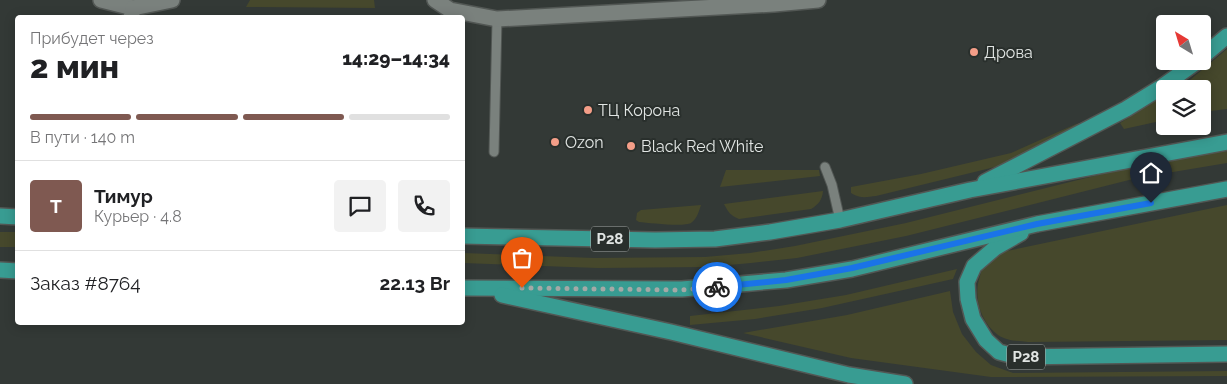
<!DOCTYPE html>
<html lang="ru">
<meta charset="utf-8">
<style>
:root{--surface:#fff;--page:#f2f2f2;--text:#202124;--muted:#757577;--line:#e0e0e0;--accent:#7f5951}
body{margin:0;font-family:Raleway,sans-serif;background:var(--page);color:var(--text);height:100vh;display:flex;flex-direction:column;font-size:19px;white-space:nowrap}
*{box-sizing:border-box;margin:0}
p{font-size:16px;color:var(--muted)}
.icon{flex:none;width:28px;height:28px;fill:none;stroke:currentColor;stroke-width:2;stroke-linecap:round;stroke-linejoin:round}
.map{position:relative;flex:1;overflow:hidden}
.sheet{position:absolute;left:15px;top:15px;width:450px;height:310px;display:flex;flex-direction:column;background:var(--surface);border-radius:5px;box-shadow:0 2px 12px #0003}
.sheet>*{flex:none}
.needle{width:32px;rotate:322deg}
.buttons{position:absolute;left:1156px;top:15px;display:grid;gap:10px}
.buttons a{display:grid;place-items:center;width:55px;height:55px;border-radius:5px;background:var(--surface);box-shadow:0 2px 12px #0003;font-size:25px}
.pin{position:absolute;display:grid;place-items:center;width:42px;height:42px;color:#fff;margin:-51px -21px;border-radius:50% 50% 50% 0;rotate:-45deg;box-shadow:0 0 5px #0007}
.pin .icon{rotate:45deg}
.courier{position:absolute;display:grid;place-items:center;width:50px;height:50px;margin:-25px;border:4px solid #1a73e8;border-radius:50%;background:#fff;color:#222;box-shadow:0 1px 6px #0007}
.overview em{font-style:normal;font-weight:800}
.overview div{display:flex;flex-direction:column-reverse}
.overview{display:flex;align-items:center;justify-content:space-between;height:85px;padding:0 15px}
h1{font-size:32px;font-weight:800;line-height:38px}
.bar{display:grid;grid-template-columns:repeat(4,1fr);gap:8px 5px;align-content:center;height:60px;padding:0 15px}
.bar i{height:6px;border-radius:4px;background:var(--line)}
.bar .current{background:var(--accent)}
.bar p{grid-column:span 4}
.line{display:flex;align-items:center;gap:12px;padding:0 15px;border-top:1px solid var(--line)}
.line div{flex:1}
.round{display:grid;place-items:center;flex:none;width:52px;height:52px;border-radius:5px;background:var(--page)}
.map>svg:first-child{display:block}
.green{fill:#46482c}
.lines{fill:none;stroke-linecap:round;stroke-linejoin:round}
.service-casing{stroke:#525754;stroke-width:11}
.minor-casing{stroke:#525754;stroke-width:18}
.trunk-casing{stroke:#525754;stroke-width:18}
.service{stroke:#7a817d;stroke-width:9}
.minor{stroke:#7a817d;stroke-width:15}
.trunk{stroke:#389c92;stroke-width:15}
.done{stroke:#a4a9a6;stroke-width:5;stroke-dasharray:0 9}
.route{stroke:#1a73e8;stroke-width:6}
.poi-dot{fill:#f49e88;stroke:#292f2c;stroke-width:2}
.labels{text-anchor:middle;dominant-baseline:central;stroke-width:4;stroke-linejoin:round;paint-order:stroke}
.shield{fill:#292f2c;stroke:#aaaeac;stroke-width:1}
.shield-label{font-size:15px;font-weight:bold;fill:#e1e5e3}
.poi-label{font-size:16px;fill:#e1e5e3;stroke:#292f2c;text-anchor:start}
</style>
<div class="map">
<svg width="1227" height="384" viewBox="0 0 1227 384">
<rect width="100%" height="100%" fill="#333936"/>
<g class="green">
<polygon points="250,0 374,0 375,8 246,7"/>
<polygon points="1227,49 1227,109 1203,112 1202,89 1176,89 1190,80"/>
<polygon points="1165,95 1165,120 1124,129 1120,123"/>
<path d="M1093,120L1017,159L999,166L876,196C867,197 860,199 851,193V187L921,174L1011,153L1076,124Z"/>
<polygon points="1227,151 1227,163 1137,178 906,236 797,258 751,263 706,267 598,268 463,263 463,253 594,258 705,257 750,253 795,246 906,223 1134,166"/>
<polygon points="726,170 819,170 820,176 720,187"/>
<path d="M823,191C822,200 819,204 811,209L739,219C731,216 728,212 724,204Z"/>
<path d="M701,205C699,211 697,219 691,223C684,227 649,223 639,222L636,220L637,213L641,210Z"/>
<path d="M1227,205V340L1028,342C1018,341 1007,341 998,335C980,322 973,296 980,276C981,271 984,263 989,259C994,256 1001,254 1007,251Z"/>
<rect x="0" y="232" width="17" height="15"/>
<polygon points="957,269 953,279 822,308 755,319 690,325 690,316 779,306 846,295"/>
<polygon points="950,291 953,312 962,334 976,352 991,365 1013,373 1227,371 1227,376 991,377 851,358 743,333 847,315"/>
</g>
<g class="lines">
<defs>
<g id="service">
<polyline points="494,152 497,19"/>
<polyline points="825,167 832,185 840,220"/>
</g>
<g id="minor">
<polyline points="101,0 133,8 131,18"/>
<polyline points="435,0 450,10 497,19 774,4 818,0"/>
<polyline points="133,8 172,0"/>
</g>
<g id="trunk">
<polyline points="1202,57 1227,36"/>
<polyline points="985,182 1126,109 1160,88 1198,61"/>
<polyline points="0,216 18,217"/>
<polyline points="1021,233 995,248 974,266 967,282 968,299 973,319 986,340 999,352 1018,357 1227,354"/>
<polyline points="462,236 655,240 715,239 770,232 840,220 970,190 1227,142"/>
<polyline points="0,270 18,271"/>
<polyline points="462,288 682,289 786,280 852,269 1037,224 1227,189"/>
<polyline points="502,295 671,332 849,375 905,384"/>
</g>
</defs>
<use href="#service" class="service-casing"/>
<use href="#minor" class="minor-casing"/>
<use href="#trunk" class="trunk-casing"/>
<use href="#service" class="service"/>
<use href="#minor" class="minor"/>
<use href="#trunk" class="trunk"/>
</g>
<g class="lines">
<polyline class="done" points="522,288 682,290 717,287"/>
<polyline class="route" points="717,287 786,280 852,268 1037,224 1151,203"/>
</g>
<g class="poi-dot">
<circle cx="974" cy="52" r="5"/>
<circle cx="588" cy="110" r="5"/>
<circle cx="555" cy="142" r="5"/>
<circle cx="631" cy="146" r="5"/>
</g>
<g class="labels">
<g class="shield">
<rect x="591" y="226.5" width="38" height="25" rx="4"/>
<rect x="1007" y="344.5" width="38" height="25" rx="4"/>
</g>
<g class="shield-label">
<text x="610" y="239">Р28</text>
<text x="1026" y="357">Р28</text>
</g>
<g class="poi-label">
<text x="984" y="52">Дрова</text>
<text x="598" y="110">ТЦ Корона</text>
<text x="565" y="142">Ozon</text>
<text x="641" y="146">Black Red White</text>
</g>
</g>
</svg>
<div class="buttons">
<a><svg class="needle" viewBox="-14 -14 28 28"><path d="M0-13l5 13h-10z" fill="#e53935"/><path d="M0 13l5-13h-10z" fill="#757577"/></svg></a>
<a><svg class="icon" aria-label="layers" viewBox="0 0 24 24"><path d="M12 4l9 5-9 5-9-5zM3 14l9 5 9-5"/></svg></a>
</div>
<div class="pin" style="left:522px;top:288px;background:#ea580c"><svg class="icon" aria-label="bag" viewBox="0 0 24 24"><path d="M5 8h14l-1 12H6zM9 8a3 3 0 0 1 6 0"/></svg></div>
<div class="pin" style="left:1151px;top:203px;background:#1f2937"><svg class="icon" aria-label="home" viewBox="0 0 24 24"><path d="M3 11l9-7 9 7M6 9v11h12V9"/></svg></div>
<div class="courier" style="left:717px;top:287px"><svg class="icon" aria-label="bike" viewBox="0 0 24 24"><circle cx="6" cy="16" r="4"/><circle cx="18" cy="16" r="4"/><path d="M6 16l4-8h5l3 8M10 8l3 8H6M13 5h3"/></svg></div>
<section class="sheet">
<div class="overview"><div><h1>2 мин</h1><p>Прибудет через</p></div><em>14:29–14:34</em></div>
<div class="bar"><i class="current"></i><i class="current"></i><i class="current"></i><i></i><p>В пути · 140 m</p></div>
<div class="line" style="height:90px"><b class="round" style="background:var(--accent);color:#fff">Т</b><div><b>Тимур</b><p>Курьер · 4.8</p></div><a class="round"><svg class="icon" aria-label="chat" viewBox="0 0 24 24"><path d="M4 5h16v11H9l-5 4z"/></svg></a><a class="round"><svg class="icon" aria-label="phone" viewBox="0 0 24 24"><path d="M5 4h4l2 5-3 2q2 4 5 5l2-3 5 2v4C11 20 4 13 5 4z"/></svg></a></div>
<div class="line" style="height:65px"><div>Заказ #8764</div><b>22.13 Br</b></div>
</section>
</div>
